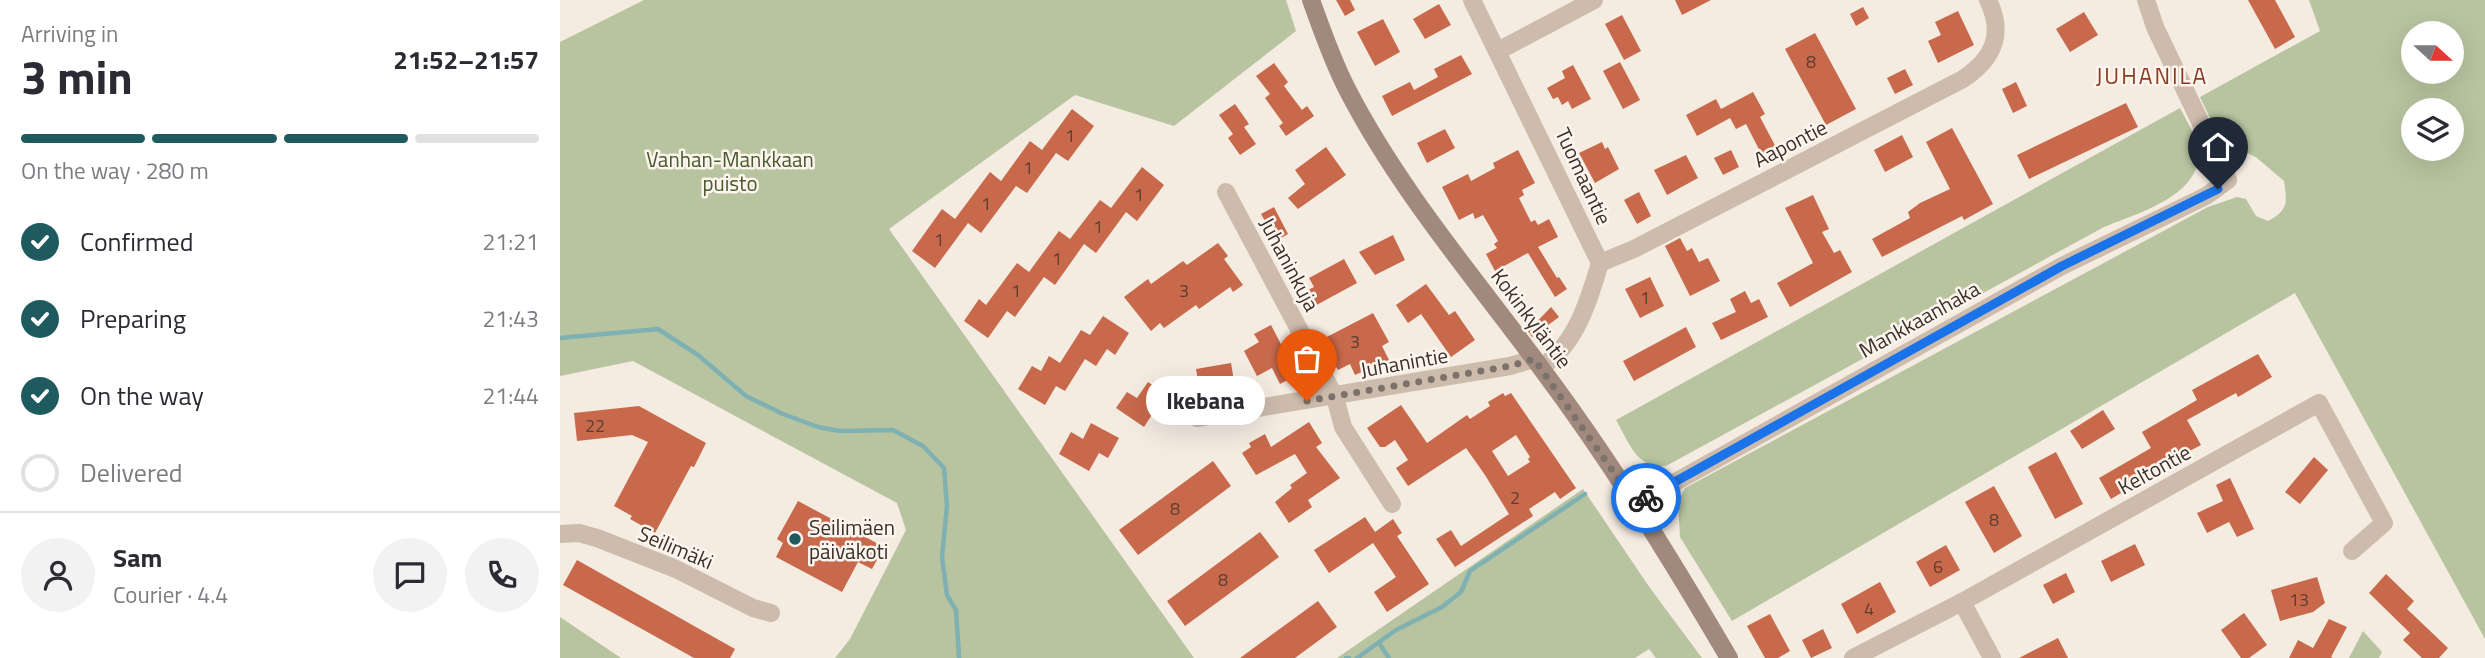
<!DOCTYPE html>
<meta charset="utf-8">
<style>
:root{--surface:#fff;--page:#f2f2f3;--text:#2b2b33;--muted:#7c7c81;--line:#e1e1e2;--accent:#1f5a5e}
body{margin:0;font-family:"Titillium Web",sans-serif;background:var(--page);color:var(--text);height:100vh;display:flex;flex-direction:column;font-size:26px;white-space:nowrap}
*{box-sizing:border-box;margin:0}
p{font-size:23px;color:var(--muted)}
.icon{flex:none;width:38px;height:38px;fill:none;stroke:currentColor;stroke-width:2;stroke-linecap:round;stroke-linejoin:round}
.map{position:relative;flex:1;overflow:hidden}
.sheet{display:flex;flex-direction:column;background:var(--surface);width:560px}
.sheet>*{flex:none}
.needle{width:46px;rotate:111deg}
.buttons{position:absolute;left:1841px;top:21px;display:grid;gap:14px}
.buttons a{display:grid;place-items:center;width:63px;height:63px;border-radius:50%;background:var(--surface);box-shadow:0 7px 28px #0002;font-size:35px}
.pin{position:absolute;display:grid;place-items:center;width:60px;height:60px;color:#fff;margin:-72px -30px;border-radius:50% 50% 50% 0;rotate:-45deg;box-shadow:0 0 7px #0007}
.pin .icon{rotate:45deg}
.courier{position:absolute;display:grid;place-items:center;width:70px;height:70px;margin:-35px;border:5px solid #1a73e8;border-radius:50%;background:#fff;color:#222;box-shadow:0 2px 9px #0007}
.bubble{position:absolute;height:49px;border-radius:24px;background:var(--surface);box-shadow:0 7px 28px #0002;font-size:23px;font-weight:700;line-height:49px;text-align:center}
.overview em{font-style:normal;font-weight:700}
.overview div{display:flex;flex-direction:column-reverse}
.overview{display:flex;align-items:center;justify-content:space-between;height:119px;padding:0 21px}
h1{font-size:46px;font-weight:700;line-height:52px}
.bar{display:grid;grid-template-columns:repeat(4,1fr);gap:10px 7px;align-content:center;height:84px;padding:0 21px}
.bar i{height:9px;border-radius:5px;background:var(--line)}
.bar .on{background:var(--accent)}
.bar p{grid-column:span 4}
.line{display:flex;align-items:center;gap:18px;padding:0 21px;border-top:2px solid var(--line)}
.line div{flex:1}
.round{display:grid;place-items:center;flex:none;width:74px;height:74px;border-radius:37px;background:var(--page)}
ol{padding:0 21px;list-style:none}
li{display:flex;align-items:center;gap:21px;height:77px}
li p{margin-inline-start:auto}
li .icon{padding:7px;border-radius:50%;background:var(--accent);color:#fff;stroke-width:4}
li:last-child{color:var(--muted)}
li i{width:38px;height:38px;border:4px solid var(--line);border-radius:50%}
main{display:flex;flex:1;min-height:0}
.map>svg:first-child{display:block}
.green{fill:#b8c4a0;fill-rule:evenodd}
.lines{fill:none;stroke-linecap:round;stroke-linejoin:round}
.stream{stroke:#7fb0b2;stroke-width:4.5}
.building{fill:#c8694b;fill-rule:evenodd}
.street{stroke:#cdbbac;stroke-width:18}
.secondary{stroke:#a18a7d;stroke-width:18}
.done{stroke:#7c716b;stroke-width:7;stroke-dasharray:0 12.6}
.route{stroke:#1a73e8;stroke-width:9}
.poi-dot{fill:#1f5a5e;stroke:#fbf5ee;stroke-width:2.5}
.labels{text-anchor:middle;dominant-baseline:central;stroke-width:5;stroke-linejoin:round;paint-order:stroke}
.number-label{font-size:18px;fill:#5e3e33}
.street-label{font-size:21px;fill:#3b302b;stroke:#fbf5ee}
.park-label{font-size:21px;fill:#4a5a2e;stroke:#fbf5ee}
.poi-label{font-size:21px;fill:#3b302b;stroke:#fbf5ee;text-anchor:start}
.neighbourhood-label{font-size:23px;letter-spacing:2px;fill:#8c3b22;stroke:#fbf5ee}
</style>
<main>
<section class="sheet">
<div class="overview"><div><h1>3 min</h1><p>Arriving in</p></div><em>21:52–21:57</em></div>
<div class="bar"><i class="on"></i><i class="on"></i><i class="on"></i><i></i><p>On the way · 280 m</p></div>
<ol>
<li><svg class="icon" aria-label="check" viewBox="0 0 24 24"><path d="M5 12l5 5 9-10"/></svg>Confirmed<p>21:21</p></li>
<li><svg class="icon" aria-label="check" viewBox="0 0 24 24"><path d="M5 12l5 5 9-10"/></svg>Preparing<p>21:43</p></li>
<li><svg class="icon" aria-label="check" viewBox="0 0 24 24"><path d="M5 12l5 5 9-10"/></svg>On the way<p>21:44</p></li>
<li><i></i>Delivered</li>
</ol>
<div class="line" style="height:126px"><a class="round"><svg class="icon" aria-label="person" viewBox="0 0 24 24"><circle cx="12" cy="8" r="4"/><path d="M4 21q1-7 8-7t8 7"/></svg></a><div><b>Sam</b><p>Courier · 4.4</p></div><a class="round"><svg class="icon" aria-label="chat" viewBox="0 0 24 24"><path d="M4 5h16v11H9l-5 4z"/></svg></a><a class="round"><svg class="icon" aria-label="phone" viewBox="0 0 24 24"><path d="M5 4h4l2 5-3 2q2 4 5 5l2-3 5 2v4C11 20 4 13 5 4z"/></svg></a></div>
</section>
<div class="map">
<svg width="1925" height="658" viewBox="0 0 1925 658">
<rect width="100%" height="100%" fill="#f4ebe1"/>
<g class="green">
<polygon points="84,0 726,0 736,31 614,126 515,95 329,229 634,658 275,658 290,639 346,530 337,503 73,361 0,376 0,42"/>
<path d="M1749,0H1925V639L1735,293L1172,621L1120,537L1118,502L1125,488L1648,207L1677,197L1686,199L1696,216L1708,221C1729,210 1727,202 1724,181L1697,158L1659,137L1640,97L1760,31ZM1853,33H1892V72H1853ZM1853,110H1892V149H1853Z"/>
<path d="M1620,108C1627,122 1638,138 1638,154C1640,196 1575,214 1544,227L1106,466C1077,470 1069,442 1056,420Z"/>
<polygon points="1023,489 1090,588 1142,658 1096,658 1089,649 1075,658 777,658"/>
<polygon points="0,617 61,658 0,658"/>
<polygon points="1803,631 1822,652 1819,658 1789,658"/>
</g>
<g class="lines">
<g class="stream">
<polyline points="0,338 98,329 138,355 186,396 223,414 258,427 280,431 333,430 363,446 384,468 387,506 382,557 387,595 396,610 399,658"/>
<polyline points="819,643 829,658"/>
<polyline points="786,658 789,658"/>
<polyline points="797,658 836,630 882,607 901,592 910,571 1025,494"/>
</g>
</g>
<g class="building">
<polygon points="776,0 790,0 795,10 785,16"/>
<polygon points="1115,0 1151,0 1122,15"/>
<polygon points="1688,0 1715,0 1735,37 1715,49"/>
<polygon points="879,4 891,25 865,39 853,19"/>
<polygon points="1303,7 1309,18 1296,26 1290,14"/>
<polygon points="1398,11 1414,45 1378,63 1368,41 1381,35 1375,22"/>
<polygon points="1524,12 1538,35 1510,52 1496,29"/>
<polygon points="1062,15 1081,51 1064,60 1045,24"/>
<polygon points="823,19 840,52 815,66 797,32"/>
<polygon points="1255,33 1296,109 1266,125 1225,49"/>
<polygon points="901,55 912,74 832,116 822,96 850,82 854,90 878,77 874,69"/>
<polygon points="1060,62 1080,100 1063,109 1043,71"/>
<polygon points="714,63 728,82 724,86 742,110 747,106 754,116 726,136 719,126 723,123 705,98 710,94 696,76"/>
<polygon points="1013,65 1031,99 1012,109 1008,101 1002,105 998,97 993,99 987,88 1005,78 1002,71"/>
<polygon points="1345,69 1353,85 1335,94 1327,78"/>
<polygon points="1456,82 1467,106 1453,113 1442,89"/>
<polygon points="1193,92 1205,114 1200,117 1219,153 1205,161 1186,124 1176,129 1170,118 1137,136 1126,115 1156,99 1161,109"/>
<polygon points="1566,103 1578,127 1469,179 1457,155"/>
<polygon points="675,104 689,124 684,127 696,144 680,155 668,138 673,134 659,115"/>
<polygon points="512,109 534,126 508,161 496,153 467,193 456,186 421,233 408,223 375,268 352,251 382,209 395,219 430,172 441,181 470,141 482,150"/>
<polygon points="1392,128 1433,204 1404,220 1402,216 1322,257 1312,239 1350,218 1348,212 1360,203 1390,189 1366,142"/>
<polygon points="885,129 895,148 867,163 857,143"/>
<polygon points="1342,135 1353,157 1325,172 1314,150"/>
<polygon points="1042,142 1045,149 1048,147 1059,169 1035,183 1019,153"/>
<polygon points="766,147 786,175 738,209 728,198 745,184 735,170"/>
<polygon points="958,150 975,183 962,190 964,195 959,198 971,222 975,220 978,225 989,219 998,237 978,247 997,278 999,277 1007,289 995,297 968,253 935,271 926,254 937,248 934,244 938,241 923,215 915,219 913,213 899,220 882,187 908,174 911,181 935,168 933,163"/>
<polygon points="1171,150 1179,167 1163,175 1154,158"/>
<polygon points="1126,155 1138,178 1107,195 1094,170"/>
<polygon points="582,167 604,185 577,221 566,212 536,253 524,244 495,285 484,277 455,317 447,311 428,338 404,321 419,299 426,305 457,263 469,272 499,231 510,239 540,200 551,208"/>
<polygon points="1079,192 1091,216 1077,224 1064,200"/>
<polygon points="1253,195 1269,229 1262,232 1274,253 1280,250 1292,272 1230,307 1217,283 1253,263 1225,208"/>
<polygon points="714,207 728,234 716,241 701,214"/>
<polygon points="833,235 845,260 815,275 799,252"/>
<polygon points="1120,238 1127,251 1132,248 1139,262 1148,258 1160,281 1130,296 1105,246"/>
<polygon points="658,243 668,256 664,259 683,285 673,292 670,287 639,309 636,305 604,328 600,323 591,331 564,297 588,279 591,284 623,261 627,265"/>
<polygon points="784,259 797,283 751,308 745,297 750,294 748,290 754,287 749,278"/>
<polygon points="1090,277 1104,306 1080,318 1065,289"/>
<polygon points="866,284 889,315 895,311 915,340 891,357 861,314 848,323 836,305"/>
<polygon points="1185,291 1191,303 1199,299 1208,317 1161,340 1152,323 1176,312 1170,299"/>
<polygon points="991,307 999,317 972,337 968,331"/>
<polygon points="813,313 829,342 822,346 831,364 819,369 817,365 795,375 790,364 778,370 761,340"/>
<polygon points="543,316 569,333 555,355 547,349 536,366 525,359 505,391 496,386 485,405 458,389 472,366 481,371 489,356 500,363 521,330 530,335"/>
<polygon points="711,325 737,375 720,384 712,368 697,376 684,351 699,342 694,334"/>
<polygon points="1126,327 1136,347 1074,381 1063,361"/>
<polygon points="1698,354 1712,377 1678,397 1676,393 1627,420 1641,445 1586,474 1588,477 1551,499 1539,478 1591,448 1582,432 1637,400 1632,390"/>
<polygon points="671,363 675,387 640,393 636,369"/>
<polygon points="588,382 612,398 599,417 593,413 584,427 556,408 567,392 577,398"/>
<path d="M943,393L945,396L951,393L1016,488L1000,499L995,492L969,509L973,516L895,567L876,539L891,530L901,546L949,514L925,475L906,448L848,486L836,468L848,460L835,440L825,447H820L807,428L841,405L867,443L907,415L910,419L930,406L928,402ZM956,435L970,457L968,459L970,462L948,476L932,451Z"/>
<polygon points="79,406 146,443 134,467 131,466 95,533 70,519 72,516 54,506 88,442 72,435 17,441 14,413"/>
<polygon points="1543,410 1555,429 1522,449 1510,431"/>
<polygon points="749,422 762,443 756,447 780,478 748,500 752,507 729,523 715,502 732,488 730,485 747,473 735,454 696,475 682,453 691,447 689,443 705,434 711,447"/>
<polygon points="531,423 559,438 548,458 539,453 529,471 499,454 511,432 523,439"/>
<polygon points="1496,452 1523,504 1495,519 1468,467"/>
<polygon points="1754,457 1768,470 1740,504 1725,492"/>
<polygon points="653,461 671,486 578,555 559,530"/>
<polygon points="1670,478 1694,529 1677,537 1669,522 1647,533 1637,513 1663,501 1656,485"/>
<polygon points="1434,486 1462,536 1434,553 1405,502"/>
<polygon points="238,501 324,547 312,569 298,562 282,592 216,557 223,543 217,539"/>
<polygon points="805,517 815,532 833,519 842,533 837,536 869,584 827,612 814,592 836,577 813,543 769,573 754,550"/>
<polygon points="700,532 719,557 625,626 607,601"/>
<polygon points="1575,544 1585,565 1551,582 1541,561"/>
<polygon points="1386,545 1400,570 1370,587 1356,562"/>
<polygon points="17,560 175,649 170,658 134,658 3,585"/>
<polygon points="1506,573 1515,592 1493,604 1483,585"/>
<polygon points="1826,574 1854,601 1847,609 1888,648 1879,658 1862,658 1843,640 1850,633 1809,593"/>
<polygon points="1757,577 1765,603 1753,612 1720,621 1711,590"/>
<polygon points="1320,582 1336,612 1297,634 1281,604"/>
<polygon points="758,601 777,627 735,658 680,658"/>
<polygon points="1684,613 1707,645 1689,658 1681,658 1661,630"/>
<polygon points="1210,614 1230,651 1218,658 1205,658 1187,626"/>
<polygon points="1769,619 1787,627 1771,657 1773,658 1729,658 1738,640 1753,648"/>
<polygon points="1263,629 1272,648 1251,658 1242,640"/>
<polygon points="1498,638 1508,658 1459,658"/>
</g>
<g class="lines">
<g class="street">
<path d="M912,0L1040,263C1029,300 1016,345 981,367"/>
<polyline points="938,51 1034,0"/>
<polyline points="666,192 775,397 783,427 832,504"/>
<path d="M1040,263L1074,249L1403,79C1433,59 1445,35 1428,0"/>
<polyline points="637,418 950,366 974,359"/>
<polyline points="1076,504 1502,266 1646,196 1668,180 1595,27 1586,0"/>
<polyline points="0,534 19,533 37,538 116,569 193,608 211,613"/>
<polyline points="1402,602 1432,658"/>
<polyline points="1293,658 1402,602 1759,403 1824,523 1792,551"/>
</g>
<path class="secondary" d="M751,0C762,30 772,60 787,89C839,190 914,277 981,368C1050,460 1111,559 1169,658"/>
</g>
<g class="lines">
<polyline class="done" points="747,401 950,366 974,359 1076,504 1086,498"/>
<polyline class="route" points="1086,498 1502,266 1658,189"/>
</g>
<circle class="poi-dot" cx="235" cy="539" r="7"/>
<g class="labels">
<g class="number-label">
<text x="1251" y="61">8</text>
<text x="510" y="135">1</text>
<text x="468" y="167">1</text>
<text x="579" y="194">1</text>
<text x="426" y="203">1</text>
<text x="538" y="226">1</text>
<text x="379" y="239">1</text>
<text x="497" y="258">1</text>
<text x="456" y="290">1</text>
<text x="624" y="290">3</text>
<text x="1085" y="297">1</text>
<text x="795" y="341">3</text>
<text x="35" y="425">22</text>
<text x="955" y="497">2</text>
<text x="615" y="508">8</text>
<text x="1434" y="519">8</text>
<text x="1378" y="566">6</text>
<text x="663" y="579">8</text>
<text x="1739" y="599">13</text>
<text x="1309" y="608">4</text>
</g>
<g class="street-label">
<text transform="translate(1230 143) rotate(-27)">Aapontie</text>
<text transform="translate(1024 176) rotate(65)">Tuomaantie</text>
<text transform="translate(730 264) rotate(62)">Juhaninkuja</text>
<text transform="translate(972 318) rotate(53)">Kokinkyläntie</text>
<text transform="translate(1359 319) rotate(-29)">Mankkaanhaka</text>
<text transform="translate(844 362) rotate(-10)">Juhanintie</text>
<text transform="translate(1594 469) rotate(-29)">Keltontie</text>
<text transform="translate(116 547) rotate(23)">Seilimäki</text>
</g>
<g class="park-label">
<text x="170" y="159">Vanhan-Mankkaan<tspan x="170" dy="24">puisto</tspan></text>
</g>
<g class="poi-label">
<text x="249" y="527">Seilimäen<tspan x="249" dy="24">päiväkoti</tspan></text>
</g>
<g class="neighbourhood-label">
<text x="1592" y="75">JUHANILA</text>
</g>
</g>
</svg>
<div class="buttons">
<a><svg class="needle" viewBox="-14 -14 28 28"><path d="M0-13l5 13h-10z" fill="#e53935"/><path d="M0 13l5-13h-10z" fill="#7c7c81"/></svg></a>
<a><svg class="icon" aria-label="layers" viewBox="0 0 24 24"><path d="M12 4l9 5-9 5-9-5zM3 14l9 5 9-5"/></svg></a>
</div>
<div class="pin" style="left:747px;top:401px;background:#ea580c"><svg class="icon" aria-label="bag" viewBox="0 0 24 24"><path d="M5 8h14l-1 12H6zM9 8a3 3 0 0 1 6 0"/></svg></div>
<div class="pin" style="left:1658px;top:189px;background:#1f2937"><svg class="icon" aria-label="home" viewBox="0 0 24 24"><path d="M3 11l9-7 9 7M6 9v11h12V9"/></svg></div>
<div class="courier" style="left:1086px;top:498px"><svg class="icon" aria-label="bike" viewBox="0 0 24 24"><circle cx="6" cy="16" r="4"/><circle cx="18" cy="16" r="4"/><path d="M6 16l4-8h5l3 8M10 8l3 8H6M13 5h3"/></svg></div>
<div class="bubble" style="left:586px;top:376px;width:119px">Ikebana</div>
</div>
</main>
